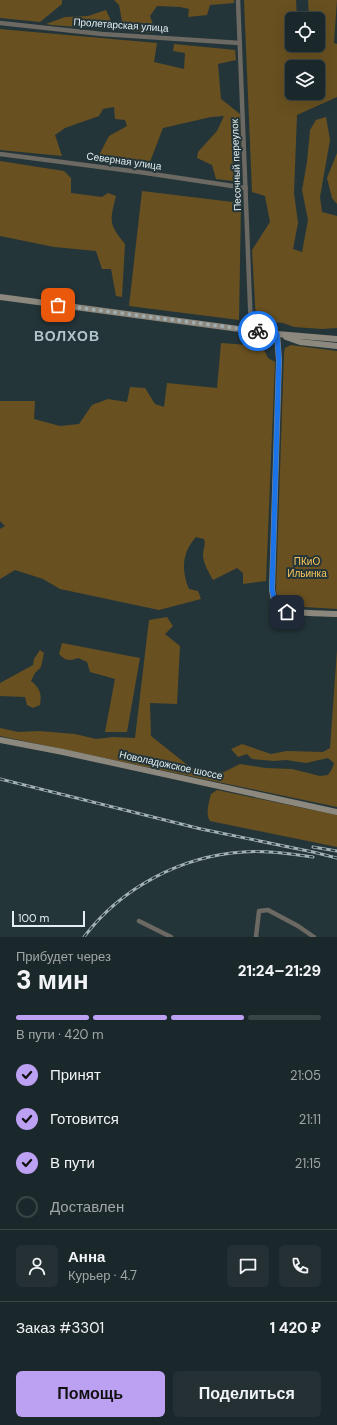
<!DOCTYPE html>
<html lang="ru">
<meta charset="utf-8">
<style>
:root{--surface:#1b282b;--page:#243033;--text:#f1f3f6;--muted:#a0a6a9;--line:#394447;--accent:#bca0f2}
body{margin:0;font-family:"DM Sans",sans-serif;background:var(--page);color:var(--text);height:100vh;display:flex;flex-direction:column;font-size:15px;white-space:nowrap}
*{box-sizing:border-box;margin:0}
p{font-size:13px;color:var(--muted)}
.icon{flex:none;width:22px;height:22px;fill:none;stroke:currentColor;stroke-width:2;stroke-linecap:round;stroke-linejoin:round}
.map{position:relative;height:937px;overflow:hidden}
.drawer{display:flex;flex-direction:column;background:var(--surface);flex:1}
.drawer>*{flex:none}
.fabs{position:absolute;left:285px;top:12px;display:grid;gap:8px}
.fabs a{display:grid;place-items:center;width:40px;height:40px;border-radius:6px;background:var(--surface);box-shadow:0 4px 16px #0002,0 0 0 1px var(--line);font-size:20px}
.scale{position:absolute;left:12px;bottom:10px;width:73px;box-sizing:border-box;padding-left:4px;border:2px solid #e3eef0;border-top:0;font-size:11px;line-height:14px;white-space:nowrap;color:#e3eef0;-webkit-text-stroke:3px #243539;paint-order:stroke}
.pin{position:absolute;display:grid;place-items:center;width:34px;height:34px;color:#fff;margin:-17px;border-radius:8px;box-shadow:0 2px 6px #0006}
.courier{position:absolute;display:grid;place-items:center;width:40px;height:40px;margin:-20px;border:3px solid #1a73e8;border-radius:50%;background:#fff;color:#222;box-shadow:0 1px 5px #0007}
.headline em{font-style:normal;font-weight:800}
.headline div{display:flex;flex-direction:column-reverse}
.headline{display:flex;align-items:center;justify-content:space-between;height:68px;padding:0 16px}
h1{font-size:26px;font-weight:800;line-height:30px}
.bar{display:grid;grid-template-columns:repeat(4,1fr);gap:6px 4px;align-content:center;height:48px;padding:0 16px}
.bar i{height:5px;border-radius:3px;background:var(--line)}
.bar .on{background:var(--accent)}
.bar p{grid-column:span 4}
.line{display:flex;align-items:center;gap:10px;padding:0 16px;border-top:1px solid var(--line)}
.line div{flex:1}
.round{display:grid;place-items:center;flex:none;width:42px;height:42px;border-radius:6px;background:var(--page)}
ol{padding:0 16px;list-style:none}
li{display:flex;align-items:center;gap:12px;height:44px}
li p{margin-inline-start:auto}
li .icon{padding:4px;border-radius:50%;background:var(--accent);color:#111;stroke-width:4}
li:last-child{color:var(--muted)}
li i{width:22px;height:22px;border:2px solid var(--line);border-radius:50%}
.cta{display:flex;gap:8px;margin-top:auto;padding:8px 16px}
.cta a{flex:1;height:46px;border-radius:6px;background:var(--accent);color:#111;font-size:16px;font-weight:800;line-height:46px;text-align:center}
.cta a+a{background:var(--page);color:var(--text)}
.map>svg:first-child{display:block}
.green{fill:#685020;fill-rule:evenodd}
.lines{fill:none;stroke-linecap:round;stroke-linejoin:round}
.street{stroke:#6c6963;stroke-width:4.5}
.secondary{stroke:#8d887e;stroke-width:6}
.rail-casing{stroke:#a4b1b4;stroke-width:3}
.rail{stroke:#243539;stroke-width:1.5;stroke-dasharray:4.5;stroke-linecap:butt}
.done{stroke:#a0adb0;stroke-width:4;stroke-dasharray:0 7.2}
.route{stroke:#1a73e8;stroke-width:5}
.labels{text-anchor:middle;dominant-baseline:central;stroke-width:4;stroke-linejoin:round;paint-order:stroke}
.street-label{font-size:10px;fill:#e3eef0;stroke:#243539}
.park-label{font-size:10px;fill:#fdc759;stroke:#243539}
.district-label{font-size:14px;font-weight:bold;letter-spacing:1px;fill:#b1c6ca;stroke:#243539}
</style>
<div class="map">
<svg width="337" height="937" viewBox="0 0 337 937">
<rect width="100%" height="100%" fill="#243539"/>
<g class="green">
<polygon points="0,0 62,0 62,4 40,22 0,18"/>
<polygon points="114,0 234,0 234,3 210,5 207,15 188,17 189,9 180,7 157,6 150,16 156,33 51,25 46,24 65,17 88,16 106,10 112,23 122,21 119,5"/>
<path d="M244,0H296L297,19H292V45H318V19H309L308,0H337L334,43L337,44V97L297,115L294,193L298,223L293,249L302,252L308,220L302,190L307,162L310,130L316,120L326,117L330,140L320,197L322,212L337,216V328L322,329L294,327L283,323L256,320L252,250L270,222L265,196L252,192ZM292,67H318V93H292Z"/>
<polygon points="0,29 157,43 154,62 184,69 185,53 173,51 174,44 235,50 236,60 218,64 221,99 240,114 241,182 216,179 212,165 197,158 198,152 217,131 224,116 211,117 163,128 148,167 97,159 109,136 127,126 125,120 115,119 114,107 103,109 99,116 65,128 55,135 62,156 0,150"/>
<polygon points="337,153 337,204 332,198 327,178"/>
<path d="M0,161L64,171L71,178V193L102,197L108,193L116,196C110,221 108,223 125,244L122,297L116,296L111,269H102L96,251L54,247L0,236Z"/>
<polygon points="142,191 241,203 239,320 129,306"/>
<path d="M221,343L262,346L268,358L275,362L266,581L243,584V573L237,568L213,580C209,573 203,563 203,555C203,549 206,546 204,539L196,537C182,552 181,571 189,589L198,591L201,599L159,610L60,589L43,579L15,570L0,579V529L5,526L0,521V401H35L34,419L60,426L79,424L92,405L108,399L127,402L130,387L145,388L155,404L164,407L167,383L217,388Z"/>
<path d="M291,345L337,351V609L287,606C279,603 277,598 276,590L284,353L285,348Z"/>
<polygon points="167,617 173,626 165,634 180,646 177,704 150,703 151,736 190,767 207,771 224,772 240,764 266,768 292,769 320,776 328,775 332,769 334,763 328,758 306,763 286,760 274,761 252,759 247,754 238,757 231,749 242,744 271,754 287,751 323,752 330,748 337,650 337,807 0,736 0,728 18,732 39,731 75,734 96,739 113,737 135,738 149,620"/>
<path d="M62,643L140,658L127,732H105L115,679L90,672L87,662L78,658C69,661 66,661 59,654Z"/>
<path d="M40,650L44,653L41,667L35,673L31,681C40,688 42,694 40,705L33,708L27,705L25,697L0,696V683L33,665L34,659Z"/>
<path d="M217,790L337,815V847L210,821C205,814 209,802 211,794Z"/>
</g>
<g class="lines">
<g class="street">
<polyline points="238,0 251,330"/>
<polyline points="0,23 102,34 240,43"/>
<polyline points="0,154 139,172 246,188"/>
<polyline points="139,921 171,937"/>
<polyline points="256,937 259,911 268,910 298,926 314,937"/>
</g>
<g class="secondary">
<polyline points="0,297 277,334 337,339"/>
<path d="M277,334L279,360L272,589C273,597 274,604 280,609C287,614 326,613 337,614"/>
<polyline points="286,337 300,342 337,346"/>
<polyline points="0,740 63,752 337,812"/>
</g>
<defs>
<g id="rail">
<polyline points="0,779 201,829 313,852 337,858"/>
<polyline points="313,847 337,851"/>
<path d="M84,937C121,888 181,856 243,852C266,850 290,854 313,857"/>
</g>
</defs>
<use href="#rail" class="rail-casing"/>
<use href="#rail" class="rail"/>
</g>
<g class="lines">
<polyline class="done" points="58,305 258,331"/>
<path class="route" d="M258,331L277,334L279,360L272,589C274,600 276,608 287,612"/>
</g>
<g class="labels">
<g class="street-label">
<text transform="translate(121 25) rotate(4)">Пролетарская улица</text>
<text transform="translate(124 161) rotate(8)">Северная улица</text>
<text transform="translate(236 165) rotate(-92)">Песочный переулок</text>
<text transform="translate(171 765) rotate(12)">Новоладожское шоссе</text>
</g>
<g class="park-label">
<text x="307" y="561">ПКиО<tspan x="307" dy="12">Ильинка</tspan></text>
</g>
<g class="district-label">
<text x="67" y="336">ВОЛХОВ</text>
</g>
</g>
</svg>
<div class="fabs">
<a><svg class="icon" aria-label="locate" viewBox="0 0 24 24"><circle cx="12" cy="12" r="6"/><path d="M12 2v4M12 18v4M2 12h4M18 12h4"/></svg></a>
<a><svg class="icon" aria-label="layers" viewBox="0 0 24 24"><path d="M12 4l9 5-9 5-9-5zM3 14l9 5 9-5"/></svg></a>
</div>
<div class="scale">100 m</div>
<div class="pin" style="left:58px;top:305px;background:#ea580c"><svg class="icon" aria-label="bag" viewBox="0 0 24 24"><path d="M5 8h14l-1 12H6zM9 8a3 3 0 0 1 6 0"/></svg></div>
<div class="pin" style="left:287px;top:612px;background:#1f2937"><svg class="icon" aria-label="home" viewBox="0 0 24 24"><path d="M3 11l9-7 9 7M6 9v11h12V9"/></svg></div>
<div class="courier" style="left:258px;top:331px"><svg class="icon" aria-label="bike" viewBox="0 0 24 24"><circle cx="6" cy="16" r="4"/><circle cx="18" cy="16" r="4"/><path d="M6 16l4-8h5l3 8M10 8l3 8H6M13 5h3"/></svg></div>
</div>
<section class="drawer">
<div class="headline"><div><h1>3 мин</h1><p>Прибудет через</p></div><em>21:24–21:29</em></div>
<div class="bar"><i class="on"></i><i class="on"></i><i class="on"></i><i></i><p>В пути · 420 m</p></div>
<ol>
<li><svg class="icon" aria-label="check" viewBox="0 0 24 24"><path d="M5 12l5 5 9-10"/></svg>Принят<p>21:05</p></li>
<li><svg class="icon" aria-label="check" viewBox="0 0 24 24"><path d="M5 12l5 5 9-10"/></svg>Готовится<p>21:11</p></li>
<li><svg class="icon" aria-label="check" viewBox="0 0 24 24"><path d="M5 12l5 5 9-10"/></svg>В пути<p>21:15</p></li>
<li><i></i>Доставлен</li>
</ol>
<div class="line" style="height:72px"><a class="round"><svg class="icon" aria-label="person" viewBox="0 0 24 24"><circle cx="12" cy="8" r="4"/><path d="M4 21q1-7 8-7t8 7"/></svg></a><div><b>Анна</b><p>Курьер · 4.7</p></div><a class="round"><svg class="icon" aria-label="chat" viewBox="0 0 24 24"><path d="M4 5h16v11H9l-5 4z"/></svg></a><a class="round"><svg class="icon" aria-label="phone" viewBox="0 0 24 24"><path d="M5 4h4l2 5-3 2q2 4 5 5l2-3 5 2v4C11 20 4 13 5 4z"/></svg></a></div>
<div class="line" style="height:52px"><div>Заказ #3301</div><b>1 420 ₽</b></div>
<div class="cta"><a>Помощь</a><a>Поделиться</a></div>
</section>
